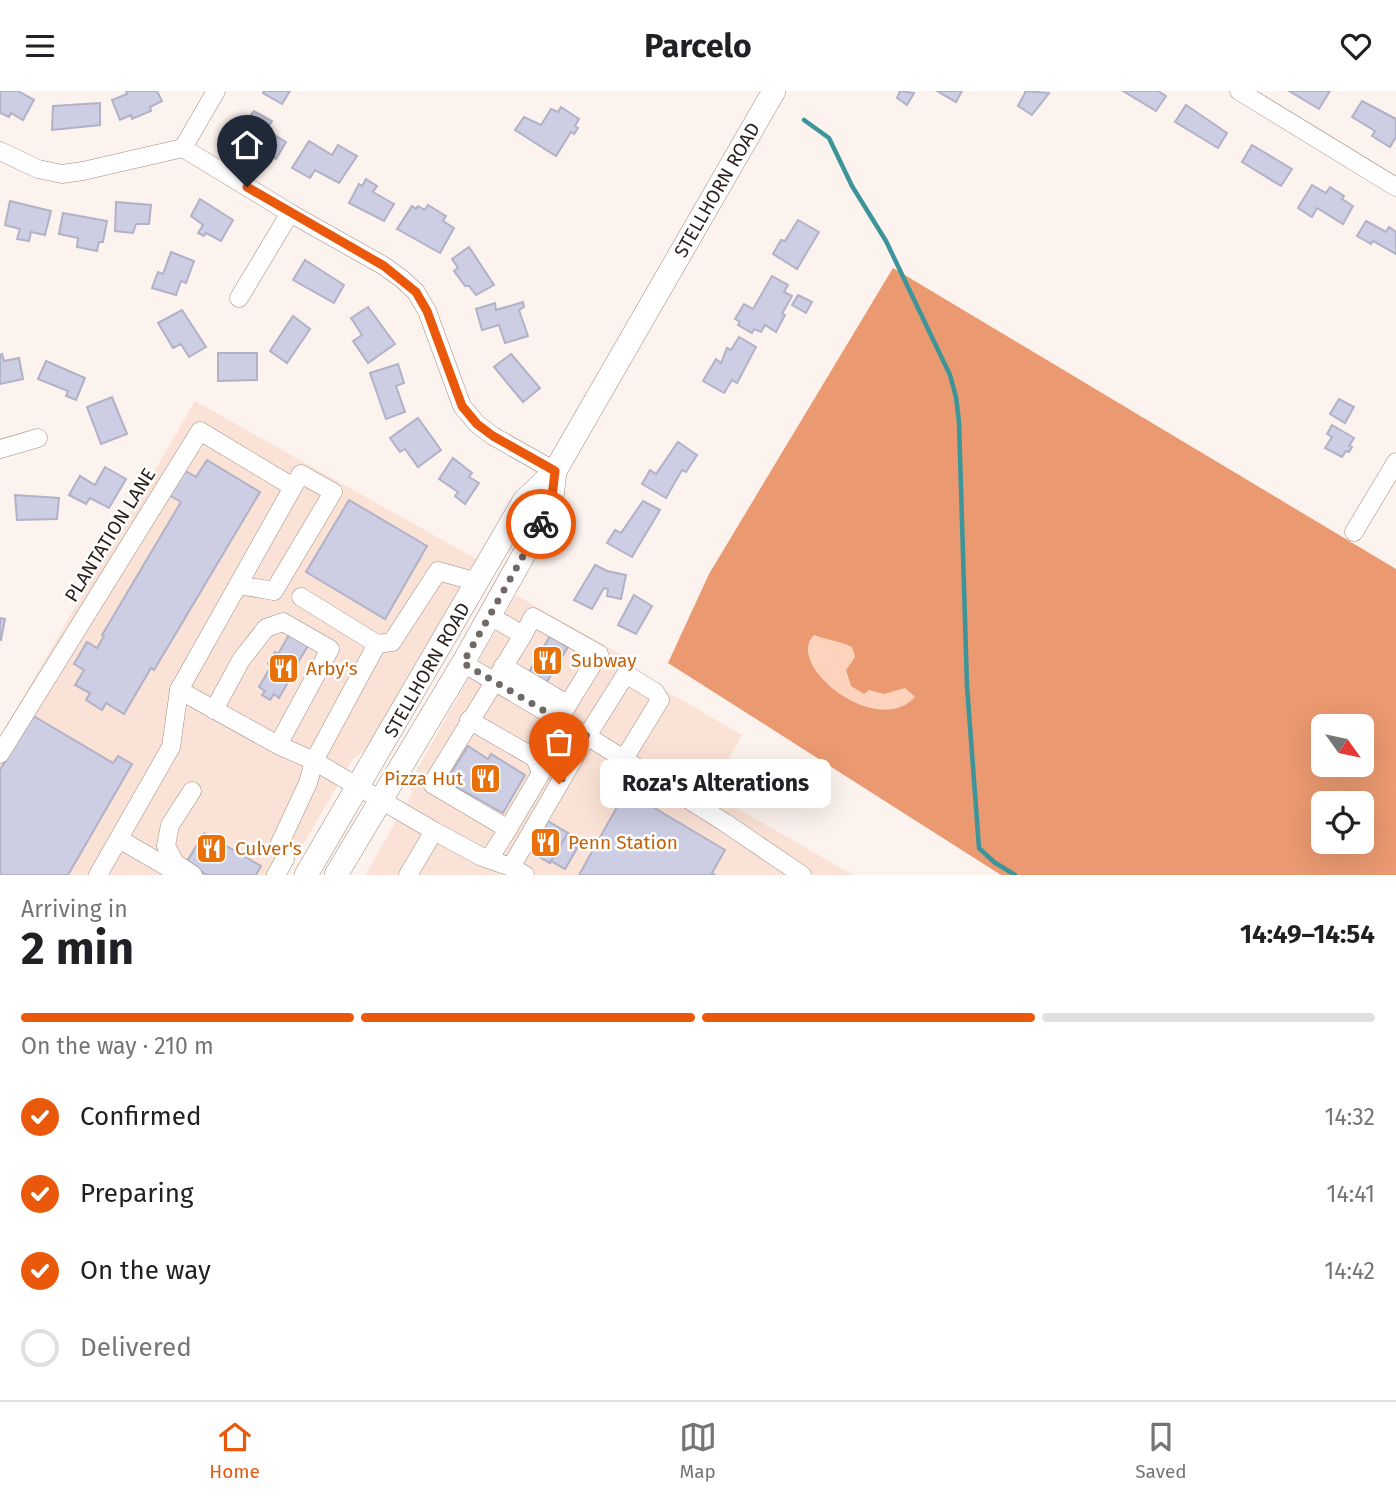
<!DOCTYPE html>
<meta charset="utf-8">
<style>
:root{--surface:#fff;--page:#f6f6f6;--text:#202124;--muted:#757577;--line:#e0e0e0;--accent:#ea580c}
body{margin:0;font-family:"Fira Sans",sans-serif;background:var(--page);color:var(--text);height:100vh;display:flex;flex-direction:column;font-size:26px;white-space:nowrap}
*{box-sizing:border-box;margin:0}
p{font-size:23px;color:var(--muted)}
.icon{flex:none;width:38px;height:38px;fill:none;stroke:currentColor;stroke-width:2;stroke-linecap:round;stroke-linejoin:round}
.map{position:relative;height:784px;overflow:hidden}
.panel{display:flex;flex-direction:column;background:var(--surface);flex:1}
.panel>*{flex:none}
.needle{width:46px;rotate:123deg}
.buttons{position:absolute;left:1311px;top:623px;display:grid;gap:14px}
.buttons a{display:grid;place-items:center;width:63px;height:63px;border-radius:10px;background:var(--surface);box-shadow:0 7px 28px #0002;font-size:35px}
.pin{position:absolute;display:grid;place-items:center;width:60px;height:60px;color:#fff;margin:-72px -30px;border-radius:50% 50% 50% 0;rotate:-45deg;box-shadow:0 0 7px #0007}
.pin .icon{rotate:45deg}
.courier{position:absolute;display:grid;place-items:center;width:70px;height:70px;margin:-35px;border:5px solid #ea580c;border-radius:50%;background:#fff;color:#222;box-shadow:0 2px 9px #0007}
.bubble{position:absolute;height:49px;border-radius:10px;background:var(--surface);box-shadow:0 7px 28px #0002;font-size:23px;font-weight:700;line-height:49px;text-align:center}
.head em{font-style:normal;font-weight:700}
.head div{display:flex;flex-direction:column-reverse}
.head{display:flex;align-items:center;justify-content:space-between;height:119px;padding:0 21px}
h1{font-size:46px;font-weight:700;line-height:52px}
.bar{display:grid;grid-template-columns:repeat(4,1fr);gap:10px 7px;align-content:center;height:84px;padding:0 21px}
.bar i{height:9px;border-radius:5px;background:var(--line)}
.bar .active{background:var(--accent)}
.bar p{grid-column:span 4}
ol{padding:0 21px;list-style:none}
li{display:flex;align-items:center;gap:21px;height:77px}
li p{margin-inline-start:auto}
li .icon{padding:7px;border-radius:50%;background:var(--accent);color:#fff;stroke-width:4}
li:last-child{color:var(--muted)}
li i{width:38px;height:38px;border:4px solid var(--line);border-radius:50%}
header{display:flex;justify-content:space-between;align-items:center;height:91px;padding:0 21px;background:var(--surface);font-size:32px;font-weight:700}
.menu{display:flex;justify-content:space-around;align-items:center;height:98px;border-top:2px solid var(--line);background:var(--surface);font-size:19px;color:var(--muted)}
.menu a{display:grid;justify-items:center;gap:4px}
.menu .active{color:var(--accent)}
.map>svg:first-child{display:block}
.built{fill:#fbe2d6}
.green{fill:#fed3be}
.forest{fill:#ea9970;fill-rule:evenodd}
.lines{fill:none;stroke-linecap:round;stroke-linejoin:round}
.stream{stroke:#3c9599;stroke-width:4.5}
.building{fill:#cdcde3;stroke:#b1b1c7;stroke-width:2}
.minor-casing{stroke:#a08b80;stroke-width:19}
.major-casing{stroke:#a08b80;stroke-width:24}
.minor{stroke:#fff;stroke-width:18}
.major{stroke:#fff;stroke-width:23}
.done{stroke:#726965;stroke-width:7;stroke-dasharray:0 12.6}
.route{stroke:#ea580c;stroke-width:9}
.labels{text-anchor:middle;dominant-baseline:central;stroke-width:5;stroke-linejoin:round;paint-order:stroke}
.street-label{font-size:19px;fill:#281f1b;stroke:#fff}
.food-label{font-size:19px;fill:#c56008;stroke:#fff;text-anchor:start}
</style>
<header><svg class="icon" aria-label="menu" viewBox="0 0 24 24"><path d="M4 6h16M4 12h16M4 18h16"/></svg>Parcelo<svg class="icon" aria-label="heart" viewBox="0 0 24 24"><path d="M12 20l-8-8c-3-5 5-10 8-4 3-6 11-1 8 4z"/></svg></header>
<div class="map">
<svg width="1396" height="784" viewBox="0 0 1396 784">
<rect width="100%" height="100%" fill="#fcf2ee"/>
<g class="built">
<polygon points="195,310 476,468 368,655 358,665 353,668 285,784 0,784 0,646"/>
<polygon points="516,504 620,563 642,586 742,644 709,701 853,784 365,784 413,701 407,696"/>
</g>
<path class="green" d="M814,544C827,549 840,550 852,556L855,566L846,579C869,599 874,606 905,596L915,606C875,649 785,574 814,544Z"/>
<path class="forest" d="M893,177L1396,478V784H1001L668,572L709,483ZM814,544C827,549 840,550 852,556L855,566L846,579L851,595L864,603L869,599L884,603L905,597L915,606C876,648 784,574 814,544ZM1323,635H1362V674H1323ZM1323,712H1362V751H1323Z"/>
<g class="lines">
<polyline class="stream" points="804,29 829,47 852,95 886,150 950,284 956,306 959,331 967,595 979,757 994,771 1015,784"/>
</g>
<g class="building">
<polygon points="0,0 18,0 34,9 23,29 11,22 9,26 0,22"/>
<polygon points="126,0 157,0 162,10 150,16 151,20 132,28 131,24 120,29 112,9 127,3"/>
<polygon points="264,0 290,0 282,13 263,2"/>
<polygon points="900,0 914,2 907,14 897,7"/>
<polygon points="937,0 962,0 956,11"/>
<polygon points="1026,0 1049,2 1032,24 1018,15"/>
<polygon points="1123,0 1158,0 1166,5 1156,20"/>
<polygon points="1289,0 1330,0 1319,18"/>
<polygon points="1362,10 1396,28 1396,46 1390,56 1372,45 1375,40 1352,26"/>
<polygon points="100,12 100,34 52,39 53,15"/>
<polygon points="1186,14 1227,42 1218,57 1175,31"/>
<polygon points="561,16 579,28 575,35 578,37 574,43 571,41 556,65 515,39 524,26 541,34 551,18 558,21"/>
<polygon points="254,20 272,30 266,39 286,51 276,68 236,46"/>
<polygon points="309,50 332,64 338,54 357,65 339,92 315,79 310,87 292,77"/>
<polygon points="1252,54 1292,78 1281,95 1242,71"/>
<polygon points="366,88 377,95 373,101 394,113 384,130 349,112 359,93 362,95"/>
<polygon points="1312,94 1326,102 1330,96 1344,105 1342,108 1353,115 1343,133 1317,117 1312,126 1298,117"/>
<polygon points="200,108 233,129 221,150 206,142 204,145 198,142 203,134 191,125"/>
<polygon points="10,110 51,120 45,144 31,141 29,150 17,148 20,138 5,134"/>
<polygon points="116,111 151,114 149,133 136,133 133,142 115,140"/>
<polygon points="428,114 446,125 443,130 454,137 440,162 397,138 412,115 416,118 418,115 425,119"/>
<polygon points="63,122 107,130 103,151 99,151 97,160 77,156 78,147 59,143"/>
<polygon points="798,129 819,141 797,178 773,163 781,149 785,150"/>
<polygon points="1366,130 1386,141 1389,136 1396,141 1396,163 1373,150 1371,153 1357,145"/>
<polygon points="469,156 494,194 476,204 469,195 465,195 454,180 458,177 452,168"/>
<polygon points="171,161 194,170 186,192 181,190 176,204 152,197 158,181 163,183"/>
<polygon points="305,169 344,194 334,212 293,189"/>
<polygon points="772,185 788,194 784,201 792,205 782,223 785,224 776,241 765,234 761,241 754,238 752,242 738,234 740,231 735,228 744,213 753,218"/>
<polygon points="798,204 812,211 806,222 792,214"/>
<polygon points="523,211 524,216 519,219 528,245 505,252 499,234 482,239 476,218 495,212 496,219"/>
<polygon points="368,216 395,253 368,272 353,250 362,244 351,227"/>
<polygon points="182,219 206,256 189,266 181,253 173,257 158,232"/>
<polygon points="293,225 310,238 287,272 270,260"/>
<polygon points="739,246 756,256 737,292 732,289 724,302 703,290 716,268 721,272 727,257 731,259"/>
<polygon points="218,262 257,262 257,289 218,290"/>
<polygon points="2,263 4,270 19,267 23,288 0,293 0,264"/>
<polygon points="511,263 540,297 523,311 494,276"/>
<polygon points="46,270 85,287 76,309 66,305 68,300 38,288"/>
<polygon points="398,273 404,292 396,295 405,321 386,328 370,282"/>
<polygon points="112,306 127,343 101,353 87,316"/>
<polygon points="1339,308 1354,316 1345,332 1330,323"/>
<polygon points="418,327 441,359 418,376 405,358 400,361 390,347"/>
<polygon points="1332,334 1354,347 1349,355 1352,356 1349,361 1346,360 1342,366 1325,357 1332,346 1327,343"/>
<polygon points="678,351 697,364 686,381 682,379 666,407 642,393 650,379 656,383"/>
<polygon points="453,367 472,382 469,386 479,392 465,413 455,405 458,401 439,388"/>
<polygon points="207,369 260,401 154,579 151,577 124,623 106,612 102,619 86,609 90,602 75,594 84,579 74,573 87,551 97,557 104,545 102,544 181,411 169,404 184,379 196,386"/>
<polygon points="105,376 126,388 109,417 90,407 86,413 69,404 80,385 95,394"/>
<polygon points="15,404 59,407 57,428 17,429"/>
<polygon points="349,409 427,455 385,528 306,481"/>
<polygon points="643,410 660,419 632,466 607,452 615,439 621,442"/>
<polygon points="595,474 607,480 626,484 621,508 607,505 608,498 604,497 592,518 574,509"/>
<polygon points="634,504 652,515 636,543 618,534"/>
<polygon points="0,527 5,528 1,549 0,549"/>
<polygon points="290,542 309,553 294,578 297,580 293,587 291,586 279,607 274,603 270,609 262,604 265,600 259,596 271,575 268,573 275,561 278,563"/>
<polygon points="550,545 568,556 546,592 529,581"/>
<polygon points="32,624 113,672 118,665 132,673 68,784 0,784 0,679"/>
<polygon points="468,655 488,668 491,663 525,684 503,722 446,690"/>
<polygon points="626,700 725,759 712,782 715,784 579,784"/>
<polygon points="546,729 577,748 573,754 577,757 565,778 551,770 550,772 533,762 534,760 526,755"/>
<polygon points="546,729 568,742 550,772 533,762 534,760 526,755"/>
<polygon points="204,742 261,775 256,784 207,784 186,772"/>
<polygon points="568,742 577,748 573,754 577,757 565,778 551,770"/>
</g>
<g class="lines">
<defs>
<g id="minor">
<polyline points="1239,0 1396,96"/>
<polyline points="183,57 216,0"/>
<polyline points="0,60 38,78 62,83 83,80 183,57 290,122 384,175 402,188 416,201 427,220 462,315 477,333 493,345 555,380"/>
<polyline points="239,207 290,122"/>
<polyline points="0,358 38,347"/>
<polyline points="1354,441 1396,371"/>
<polyline points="301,506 377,553 392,551 438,480 477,491"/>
<polyline points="463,572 587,645 511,776"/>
<polyline points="503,575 567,613"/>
<polyline points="179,599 278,654 314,670 434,740 482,766 511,776 525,784"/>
<polyline points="214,619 241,569 266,537 283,531 330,558 278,654"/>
<polyline points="469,629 535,667 599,563 533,526 523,544"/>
<polyline points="0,663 200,340 293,396"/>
<polyline points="624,668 660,609 655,601 626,583 587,645 724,731 802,784"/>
<polyline points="192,700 170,734 166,755 175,772 193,784"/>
<polyline points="508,738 541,682 535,667"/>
<polyline points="119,748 181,784"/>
<polyline points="489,768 508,738 432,693 523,544 490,525"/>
<polyline points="98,784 171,656 179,599 293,396 301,383 333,401 274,500 238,494"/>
<polyline points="276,784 285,768 280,752 308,692 314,670 377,553"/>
<polyline points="408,784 434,740"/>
</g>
<g id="major">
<polyline points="306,784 524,410 555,380 774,0"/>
<polyline points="336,784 463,572 551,415 555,380"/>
</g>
</defs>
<use href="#minor" class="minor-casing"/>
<use href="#major" class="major-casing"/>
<use href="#minor" class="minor"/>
<use href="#major" class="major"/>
</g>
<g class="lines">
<polyline class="done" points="541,433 463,572 587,645 559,693"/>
<polyline class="route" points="247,96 384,175 416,201 427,220 462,315 477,333 493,345 555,380 551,415 541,433"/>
</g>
<defs>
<symbol id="restaurant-square" viewBox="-11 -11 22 22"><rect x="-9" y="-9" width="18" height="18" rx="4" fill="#e8710a" stroke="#fff"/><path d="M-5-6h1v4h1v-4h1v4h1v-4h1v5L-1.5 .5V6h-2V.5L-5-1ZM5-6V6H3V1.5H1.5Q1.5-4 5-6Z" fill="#fff"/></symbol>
</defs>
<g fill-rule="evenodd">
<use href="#restaurant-square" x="530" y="552" width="35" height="35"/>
<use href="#restaurant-square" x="266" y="560" width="35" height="35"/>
<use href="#restaurant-square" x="468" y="670" width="35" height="35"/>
<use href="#restaurant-square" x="528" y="734" width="35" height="35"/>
<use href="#restaurant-square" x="194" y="740" width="35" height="35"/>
</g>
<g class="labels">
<g class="street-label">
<text transform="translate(717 99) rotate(-60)">STELLHORN ROAD</text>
<text transform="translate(110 444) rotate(-58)">PLANTATION LANE</text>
<text transform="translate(427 579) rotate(-60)">STELLHORN ROAD</text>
</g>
<g class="food-label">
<text x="571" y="569">Subway</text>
<text x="306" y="577">Arby's</text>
<text x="463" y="687" text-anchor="end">Pizza Hut</text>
<text x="568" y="751">Penn Station</text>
<text x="235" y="757">Culver's</text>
</g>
</g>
</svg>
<div class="buttons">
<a><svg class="needle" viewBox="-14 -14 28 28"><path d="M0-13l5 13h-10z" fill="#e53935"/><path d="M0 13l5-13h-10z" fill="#757577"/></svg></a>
<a><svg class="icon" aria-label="locate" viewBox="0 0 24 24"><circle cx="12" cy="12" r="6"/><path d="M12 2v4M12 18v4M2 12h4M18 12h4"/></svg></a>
</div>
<div class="pin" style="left:559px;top:693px;background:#ea580c"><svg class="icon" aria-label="bag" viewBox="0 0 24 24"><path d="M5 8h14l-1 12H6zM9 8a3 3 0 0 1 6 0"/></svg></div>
<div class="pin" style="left:247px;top:96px;background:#1f2937"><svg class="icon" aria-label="home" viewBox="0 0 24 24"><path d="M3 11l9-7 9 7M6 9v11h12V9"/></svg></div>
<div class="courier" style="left:541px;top:433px"><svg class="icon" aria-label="bike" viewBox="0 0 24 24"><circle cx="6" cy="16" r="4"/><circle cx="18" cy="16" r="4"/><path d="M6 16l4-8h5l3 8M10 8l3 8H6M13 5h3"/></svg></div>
<div class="bubble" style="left:600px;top:668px;width:231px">Roza's Alterations</div>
</div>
<section class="panel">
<div class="head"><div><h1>2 min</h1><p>Arriving in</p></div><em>14:49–14:54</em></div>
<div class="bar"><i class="active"></i><i class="active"></i><i class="active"></i><i></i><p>On the way · 210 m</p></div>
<ol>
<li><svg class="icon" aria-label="check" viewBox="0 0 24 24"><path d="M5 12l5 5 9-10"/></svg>Confirmed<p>14:32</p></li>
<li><svg class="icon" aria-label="check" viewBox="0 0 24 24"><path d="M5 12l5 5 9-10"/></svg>Preparing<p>14:41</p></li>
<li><svg class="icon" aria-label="check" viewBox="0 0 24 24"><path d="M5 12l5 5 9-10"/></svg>On the way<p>14:42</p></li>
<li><i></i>Delivered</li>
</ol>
</section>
<nav class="menu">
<a class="active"><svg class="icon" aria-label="home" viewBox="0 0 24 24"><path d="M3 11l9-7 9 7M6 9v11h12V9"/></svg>Home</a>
<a><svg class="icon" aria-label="map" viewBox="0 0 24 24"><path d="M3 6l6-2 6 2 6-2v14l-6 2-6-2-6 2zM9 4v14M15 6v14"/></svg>Map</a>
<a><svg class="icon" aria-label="saved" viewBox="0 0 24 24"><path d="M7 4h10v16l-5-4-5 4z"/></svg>Saved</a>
</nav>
